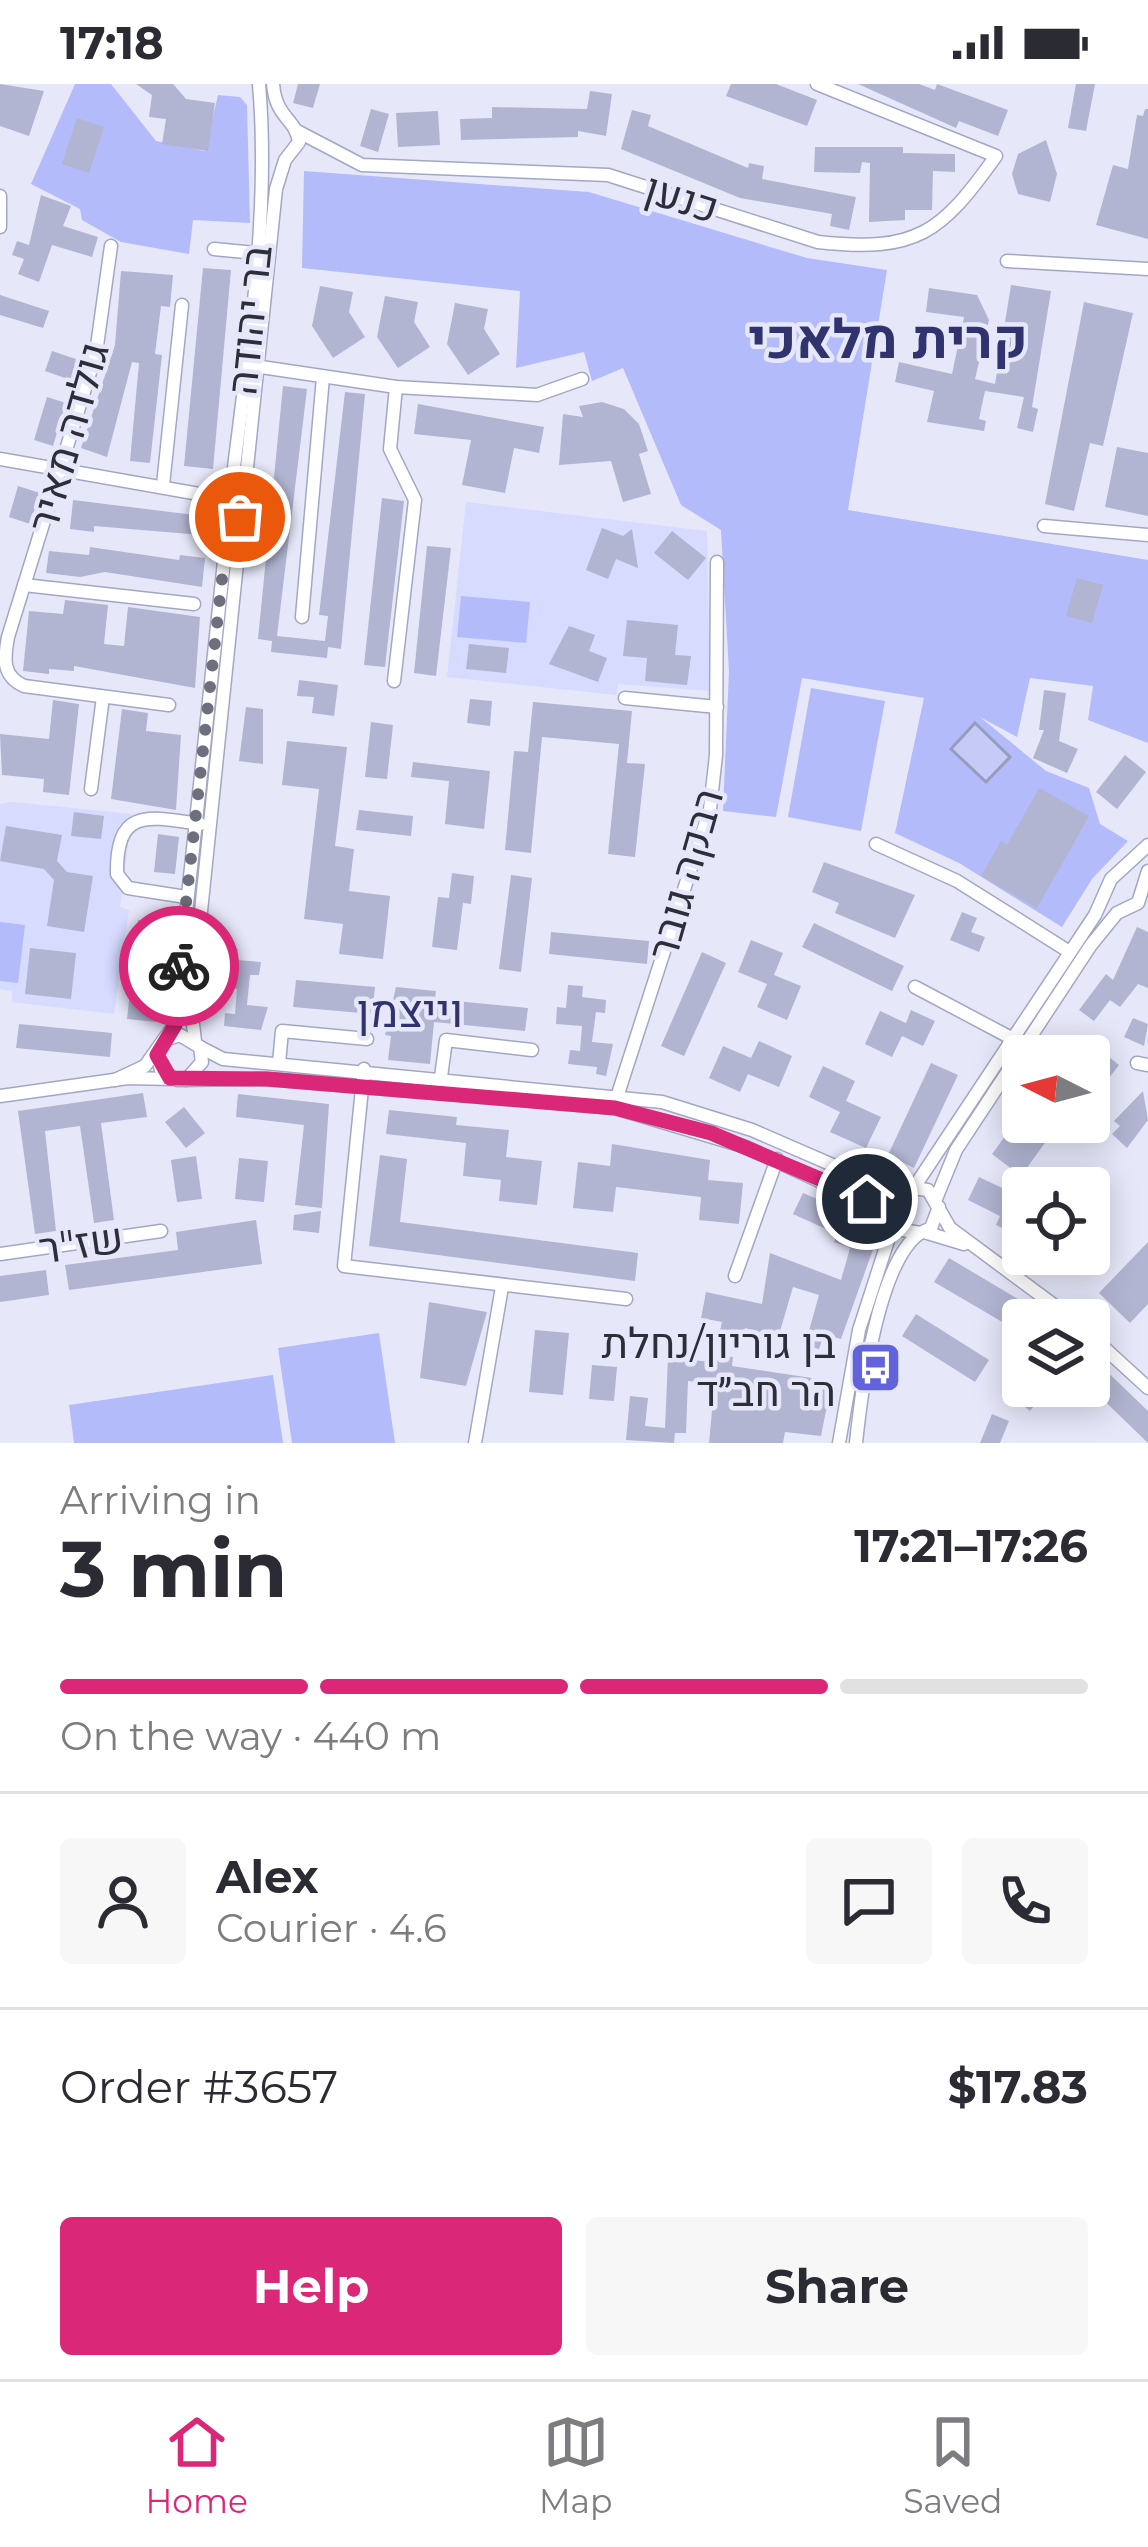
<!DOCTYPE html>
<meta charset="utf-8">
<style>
:root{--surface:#fff;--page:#f7f7f7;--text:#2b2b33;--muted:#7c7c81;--line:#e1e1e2;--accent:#db2777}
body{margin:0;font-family:Montserrat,Heebo,sans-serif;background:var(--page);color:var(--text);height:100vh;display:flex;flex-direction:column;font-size:45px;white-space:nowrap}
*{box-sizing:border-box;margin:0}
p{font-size:39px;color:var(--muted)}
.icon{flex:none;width:66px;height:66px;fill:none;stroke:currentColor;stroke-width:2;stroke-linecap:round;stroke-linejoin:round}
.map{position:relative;height:1359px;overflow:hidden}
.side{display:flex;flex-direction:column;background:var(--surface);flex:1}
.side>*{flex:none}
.needle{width:78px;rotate:276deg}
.fabs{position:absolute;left:1002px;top:951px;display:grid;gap:24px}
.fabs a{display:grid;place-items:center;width:108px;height:108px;border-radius:12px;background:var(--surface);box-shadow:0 6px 30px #0003;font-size:60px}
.pin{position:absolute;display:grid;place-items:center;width:102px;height:102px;color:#fff;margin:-51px;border:6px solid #fff;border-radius:50%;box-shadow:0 3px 12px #0007}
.courier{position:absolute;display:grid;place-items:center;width:120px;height:120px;margin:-60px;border:9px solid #db2777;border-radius:50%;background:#fff;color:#222;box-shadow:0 3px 15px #0007}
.headline em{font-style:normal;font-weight:700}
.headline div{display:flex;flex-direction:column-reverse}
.headline{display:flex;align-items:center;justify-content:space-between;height:204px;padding:0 60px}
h1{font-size:78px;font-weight:700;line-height:90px}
.bar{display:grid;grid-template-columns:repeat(4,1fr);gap:18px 12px;align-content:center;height:144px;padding:0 60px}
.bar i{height:15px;border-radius:9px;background:var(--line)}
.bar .selected{background:var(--accent)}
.bar p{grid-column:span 4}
.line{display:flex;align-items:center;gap:30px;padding:0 60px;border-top:3px solid var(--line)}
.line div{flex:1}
.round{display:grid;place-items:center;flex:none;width:126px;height:126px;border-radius:12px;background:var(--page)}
.primary-button{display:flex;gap:24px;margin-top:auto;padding:24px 60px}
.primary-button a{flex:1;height:138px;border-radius:12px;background:var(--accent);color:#fff;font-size:48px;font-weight:700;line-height:138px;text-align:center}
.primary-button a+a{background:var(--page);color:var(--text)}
.status{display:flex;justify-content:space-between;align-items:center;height:84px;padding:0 60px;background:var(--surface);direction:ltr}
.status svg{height:33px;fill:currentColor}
.tab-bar{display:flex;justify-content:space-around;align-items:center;height:168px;border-top:3px solid var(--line);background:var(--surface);font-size:33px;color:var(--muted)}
.tab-bar a{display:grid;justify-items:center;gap:6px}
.tab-bar .selected{color:var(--accent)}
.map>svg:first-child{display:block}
.built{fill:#d6dbff}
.green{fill:#b3bbfb}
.water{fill:#c5cbf6;stroke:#979cbd;stroke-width:3}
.building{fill:#b1b5d1}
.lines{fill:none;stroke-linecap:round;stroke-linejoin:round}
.minor-casing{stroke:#a3a7c2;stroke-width:15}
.minor{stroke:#fff;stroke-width:12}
.done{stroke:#6e6f7d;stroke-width:12;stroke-dasharray:0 21.6}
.route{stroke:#db2777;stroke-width:15}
.labels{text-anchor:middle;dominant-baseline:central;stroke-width:9;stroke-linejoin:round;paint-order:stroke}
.street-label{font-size:42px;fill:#2d2e39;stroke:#e6e8fa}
.poi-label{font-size:42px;fill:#2d2e39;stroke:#e6e8fa;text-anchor:end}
.neighbourhood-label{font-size:45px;fill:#31336e;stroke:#e6e8fa}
.district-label{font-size:54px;font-weight:bold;fill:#31336e;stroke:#e6e8fa}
</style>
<div class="status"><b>17:18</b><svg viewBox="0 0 49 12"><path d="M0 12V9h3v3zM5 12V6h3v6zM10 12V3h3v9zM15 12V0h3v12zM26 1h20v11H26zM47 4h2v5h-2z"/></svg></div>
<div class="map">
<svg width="1148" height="1359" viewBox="0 0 1148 1359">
<rect width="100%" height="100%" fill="#e6e8fa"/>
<g class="built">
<polygon points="466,418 707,447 710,607 618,600 616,611 447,593"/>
<polygon points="13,718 132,730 120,823 129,826 114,930 12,918 12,907 0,905 0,720"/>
</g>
<g class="green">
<polygon points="75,0 111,0 156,57 205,67 218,11 240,13 247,21 250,139 193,136 189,170 121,158 82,136 80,125 31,100"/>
<polygon points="304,87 589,108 807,174 887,186 848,426 1148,476 1148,659 1088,636 1093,602 1030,594 1017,653 980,633 1046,687 1089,704 1100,740 1128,757 1092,795 1062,843 959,779 895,749 924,614 802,594 776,733 723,727 729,587 721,446 681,421 623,284 592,297 584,268 516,284 520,207 302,184"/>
<polygon points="461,512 530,518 526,559 457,553"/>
<polygon points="811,604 885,617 861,747 788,733"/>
<polygon points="0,838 25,841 18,899 0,897"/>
<polygon points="379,1249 395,1359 292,1359 278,1264"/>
<polygon points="273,1291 283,1359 74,1359 69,1321"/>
</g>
<polygon class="water" points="975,639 1010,673 986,698 951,665"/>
<g class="building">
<polygon points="0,0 44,7 29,52 0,42"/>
<polygon points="136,0 173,0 186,15 215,19 208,67 162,60 166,35 149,33 152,11"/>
<polygon points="298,0 320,0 313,24 293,19"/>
<polygon points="731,0 776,0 817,16 807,42 726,12"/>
<polygon points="858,0 919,0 935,6 937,0 1008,26 998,52 959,37 956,44"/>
<polygon points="1076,0 1095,0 1086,47 1068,44"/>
<polygon points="590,7 612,10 606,52 578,47 578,53 461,56 460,35 492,34 492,23 587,25"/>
<polygon points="371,25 389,30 378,68 360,62"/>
<polygon points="1145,25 1148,25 1148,155 1096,141 1113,81 1128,85 1137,31 1143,32"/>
<polygon points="632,26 651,31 648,42 748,84 749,79 764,82 762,95 856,113 849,146 830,142 832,130 740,114 621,65"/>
<polygon points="438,27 440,61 398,63 396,29"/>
<polygon points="77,34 104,43 89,89 62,80"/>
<polygon points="1046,56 1057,90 1050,118 1018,110 1012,90 1018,70"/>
<polygon points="815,63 903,63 903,69 955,70 955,88 933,87 932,126 905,126 905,136 869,138 870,79 862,78 860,89 814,88"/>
<polygon points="41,111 71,122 63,142 98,153 92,173 52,161 39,198 18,190 24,175 12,171 17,157 29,161"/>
<polygon points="203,184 231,186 213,385 184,382"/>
<polygon points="121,187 173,191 170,223 161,222 155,270 162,271 150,379 130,377 139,279 132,278 107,373 81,364 115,261"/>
<polygon points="1011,201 1051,207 1032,323 1038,325 1033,348 1017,344 1024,313 985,307 979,335 986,337 984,347 927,338 934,307 895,298 899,278 952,290 964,233 926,228 929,204 977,211 989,236 975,295 995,300"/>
<polygon points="320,202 353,208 349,228 365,253 333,274 312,242"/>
<polygon points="0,211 49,227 43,244 0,231"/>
<polygon points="385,212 418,218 414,238 430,263 398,284 377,253"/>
<polygon points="1084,218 1133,229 1103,362 1090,359 1074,427 1045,420"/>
<polygon points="455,219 488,225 484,245 500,270 468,291 447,260"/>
<polygon points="52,267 82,277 76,298 45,287"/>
<polygon points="283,302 307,305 277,552 325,557 328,532 319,531 345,308 365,310 341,565 328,563 327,574 271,568 272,557 258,555"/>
<polygon points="47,313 66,319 53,362 34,356"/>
<polygon points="602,318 624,325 639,340 648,367 639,370 651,410 623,418 611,377 559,381 563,330 583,333 579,322"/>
<polygon points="418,320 544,343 539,369 514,364 505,409 462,401 471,356 414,350"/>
<polygon points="1117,363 1148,369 1148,432 1105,423"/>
<polygon points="18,402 40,409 30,440 9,433"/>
<polygon points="382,414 404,417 385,583 364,581"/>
<polygon points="73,416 203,432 201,451 94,442 94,448 70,445"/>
<polygon points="602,444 623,452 632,445 638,484 616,475 608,495 586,486"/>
<polygon points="672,447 706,474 688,496 654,469"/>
<polygon points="427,462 451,464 436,592 414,589"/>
<polygon points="90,463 179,476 180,471 205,474 202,503 105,488 80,493 46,489 49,467 89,471"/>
<polygon points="1077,494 1103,501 1092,539 1066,532"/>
<polygon points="65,516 108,521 104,560 124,562 128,523 200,533 195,604 74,582 74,587 49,585 49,590 23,587 29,527 63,530"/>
<polygon points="627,536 678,541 675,571 691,572 687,601 645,597 647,574 623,572"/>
<polygon points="569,542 595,551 589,567 607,574 598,598 549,580"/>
<polygon points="469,560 509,564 506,589 466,585"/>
<polygon points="299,596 338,601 334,632 312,629 314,613 297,612"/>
<polygon points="1044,606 1066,609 1059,657 1078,665 1067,689 1033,674 1044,646 1039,646"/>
<polygon points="470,615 492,617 490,642 467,639"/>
<polygon points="53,616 79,620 69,711 43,708 44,695 2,691 0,650 49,655"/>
<polygon points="533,618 632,627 627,679 645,680 635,773 608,770 619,660 542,653 531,769 505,766 514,667 528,668"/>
<polygon points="246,623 263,625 263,680 239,677"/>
<polygon points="122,625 148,629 146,647 181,651 176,726 111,715"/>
<polygon points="371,638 393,641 387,695 365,693"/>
<polygon points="287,657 347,663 335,762 354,765 349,807 390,812 383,875 339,870 343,840 304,835 319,705 282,701"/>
<polygon points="1125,671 1146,688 1117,725 1096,708"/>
<polygon points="413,678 490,687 484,745 445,740 449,697 411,693"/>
<polygon points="1039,704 1089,732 1037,824 981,792 1001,757 1007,761"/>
<polygon points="359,726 413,732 411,752 356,746"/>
<polygon points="74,728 104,732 101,755 71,752"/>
<polygon points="6,742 62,751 57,777 67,788 93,792 84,848 47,842 54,796 44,785 0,777"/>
<polygon points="158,750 179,753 175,790 154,788"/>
<polygon points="824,778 915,811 895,854 835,829 839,819 812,808"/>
<polygon points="452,789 474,792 471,820 463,819 457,866 432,863 438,813 449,814"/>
<polygon points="511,791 532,794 521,888 499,885"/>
<polygon points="962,828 977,834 971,848 985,853 979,868 950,856"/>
<polygon points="138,836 168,840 157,938 127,935"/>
<polygon points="814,839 904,882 892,907 802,863"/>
<polygon points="1137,843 1148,848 1148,904 1138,900 1120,923 1110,916 1094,937 1079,926 1106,890 1113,896"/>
<polygon points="551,848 649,857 647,880 549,870"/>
<polygon points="751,856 783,869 774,891 801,902 787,936 757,923 767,900 738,888"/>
<polygon points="30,864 76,869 71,915 25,910"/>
<polygon points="223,864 238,865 236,876 261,878 259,891 250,891 247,921 268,923 261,946 224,942 225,929 235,930 237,905 211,902 212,886 221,887"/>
<polygon points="702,868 726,879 684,972 661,962"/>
<polygon points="296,896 375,903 372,930 293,923"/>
<polygon points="568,901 583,902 582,913 606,916 605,929 596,928 592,958 613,960 606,992 596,990 597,983 568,980 570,966 580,967 582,942 556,940 557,923 566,924"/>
<polygon points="396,903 436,907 435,915 528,924 525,947 434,938 430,980 388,976 391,952 385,951"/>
<polygon points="911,926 935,937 923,962 902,952 892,973 865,960 880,927 906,939"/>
<polygon points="1133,934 1148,940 1144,962 1124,953"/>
<polygon points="19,940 112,949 110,973 16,964"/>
<polygon points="1064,954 1082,969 1090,958 1119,981 1102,1003 1089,992 1089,972 1050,972"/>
<polygon points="759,957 792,972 779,1003 748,990 740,1008 709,994 723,962 751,974"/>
<polygon points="931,979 958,991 914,1084 888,1071"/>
<polygon points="823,982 855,997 846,1017 881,1033 866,1064 830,1048 840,1028 809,1013"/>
<polygon points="1143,1007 1148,1036 1127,1064 1112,1050 1120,1042 1114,1037"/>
<polygon points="143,1009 147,1033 101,1039 114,1136 94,1139 80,1042 45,1047 56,1147 35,1150 18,1027"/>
<polygon points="238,1010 329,1020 322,1124 295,1121 304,1041 236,1033"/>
<polygon points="184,1023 205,1049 186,1064 165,1038"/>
<polygon points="389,1026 457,1033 456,1041 509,1046 506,1073 542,1077 537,1121 499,1117 501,1096 463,1092 466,1059 386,1050"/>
<polygon points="1025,1038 1060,1038 1021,1092 992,1070 1011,1044 1017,1048"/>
<polygon points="612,1060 710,1076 708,1096 743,1099 739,1140 699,1136 701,1113 616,1103 613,1128 573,1124 578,1078 610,1082"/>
<polygon points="380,1071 407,1075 400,1138 638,1169 635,1197 369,1162"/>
<polygon points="196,1072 202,1115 177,1118 171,1076"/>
<polygon points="239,1074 268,1077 264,1118 235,1115"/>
<polygon points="979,1093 1015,1110 1013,1119 1023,1124 1023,1154 996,1141 1000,1132 968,1116"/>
<polygon points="803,1109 831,1121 829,1126 880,1146 841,1255 824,1250 819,1265 805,1261 819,1211 793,1203 778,1254 745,1244 742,1256 719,1251 722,1238 701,1234 706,1208 762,1220 770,1169 841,1196 850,1164 834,1158 837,1150 793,1130"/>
<polygon points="321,1127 319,1149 293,1146 294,1131"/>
<polygon points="256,1136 262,1180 69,1206 65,1181 178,1166 176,1148"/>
<polygon points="1148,1158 1148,1220 1130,1239 1099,1209"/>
<polygon points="949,1174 1018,1215 1004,1239 934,1198"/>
<polygon points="46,1186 49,1211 0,1218 0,1192"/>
<polygon points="429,1218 487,1228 466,1302 420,1294"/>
<polygon points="916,1230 989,1276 975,1298 902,1252"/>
<polygon points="535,1246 569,1249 563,1311 529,1308"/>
<polygon points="714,1271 733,1273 732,1282 832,1297 821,1352 785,1348 783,1359 709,1359 714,1305 711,1299 688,1297 686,1349 675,1349 674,1359 626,1356 630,1312 648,1314 645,1342 665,1344 668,1274 713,1278"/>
<polygon points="1096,1277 1148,1327 1148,1359 1089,1302 1089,1284"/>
<polygon points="1023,1278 1023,1302 1050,1302 1030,1327 1002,1304"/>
<polygon points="592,1281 617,1283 614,1317 589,1315"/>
<polygon points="992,1330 1009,1337 1000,1359 980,1359"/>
</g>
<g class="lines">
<defs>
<g id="minor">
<path d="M297,47L362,81L608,91L818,158C917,169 941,149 996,72L817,0"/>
<polyline points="0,112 0,143"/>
<path d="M111,162L96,269L8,553C4,575 2,592 24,602L169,621"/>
<polyline points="214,165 256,169"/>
<polyline points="1007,177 1148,185"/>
<polyline points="261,283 396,303 537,311 582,295"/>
<polyline points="0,375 216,413"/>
<polyline points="163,401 182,221"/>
<polyline points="1044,442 1148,451"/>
<polyline points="24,501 194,520"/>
<polyline points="302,533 323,293"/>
<polyline points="394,597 415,416 390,365 396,303"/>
<polyline points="625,614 717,623"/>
<polyline points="91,705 103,613"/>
<polyline points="876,760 957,797 1068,867"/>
<path d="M186,813L128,804L117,790C116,724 147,732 200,740"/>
<polyline points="915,903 1015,956"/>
<polyline points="165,956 180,951 200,963 202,978 186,996"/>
<path d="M195,957L191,924L240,450L249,420L246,393L276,105L285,76L299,58C295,33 276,35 273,0"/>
<polyline points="200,963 223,975 662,1018 752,1046 874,1099 928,1106 950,1144 1074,1236"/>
<polyline points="157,971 161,986 177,996 267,995 615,1024 746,1063 892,1131"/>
<polyline points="279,979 282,947 367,955"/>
<polyline points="1137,979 1148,981"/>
<polyline points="364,985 344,1182 626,1215"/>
<polyline points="441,993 446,956 532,966"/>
<path d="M115,996L145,982L174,941L226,459L215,417L233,391C249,263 270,127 259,0"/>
<polyline points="0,1012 128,994 171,995"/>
<polyline points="617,1013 710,725 716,671 717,478"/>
<polyline points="915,1102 1095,831 1111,795 1148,761"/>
<polyline points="905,1104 891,1125 903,1146 920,1149 931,1144 939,1123"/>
<polyline points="936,1115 956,1066 1091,861 1117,829 1138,819 1148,787"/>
<polyline points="924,1148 964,1160"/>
<polyline points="0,1170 161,1147"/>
<polyline points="735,1192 777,1075"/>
<polyline points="1089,1250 1148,1304"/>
<polyline points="475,1359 502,1203"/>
<polyline points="839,1359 859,1246 894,1138"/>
<path d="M856,1359C861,1310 878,1178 920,1149"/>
</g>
</defs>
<use href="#minor" class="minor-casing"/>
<use href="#minor" class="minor"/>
</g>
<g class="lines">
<polyline class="done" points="179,882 226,459 222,432 240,433"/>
<polyline class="route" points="179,882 175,941 157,971 170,994 267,995 615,1024 711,1049 867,1115"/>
</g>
<defs>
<symbol id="bus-square" viewBox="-11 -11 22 22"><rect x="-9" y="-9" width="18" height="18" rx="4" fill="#6263dc" stroke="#e6e8fa"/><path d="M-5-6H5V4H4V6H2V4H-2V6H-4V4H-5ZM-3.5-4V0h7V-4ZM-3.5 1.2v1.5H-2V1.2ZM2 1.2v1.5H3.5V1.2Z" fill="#fff"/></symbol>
</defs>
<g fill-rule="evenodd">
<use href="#bus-square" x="846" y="1254" width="59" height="59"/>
</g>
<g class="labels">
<g class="street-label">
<text transform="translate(682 114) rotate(18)">כנען</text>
<text transform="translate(249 236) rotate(-84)">בר יהודה</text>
<text transform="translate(68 353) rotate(-74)">גולדה מאיר</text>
<text transform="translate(685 790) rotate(-74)">רבקה גובר</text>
<text transform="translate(81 1159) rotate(-8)">שז"ר</text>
</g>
<g class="poi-label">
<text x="836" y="1259">בן גוריון/נחלת<tspan x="836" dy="48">הר חב״ד</tspan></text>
</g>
<g class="neighbourhood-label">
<text x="410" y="926">וייצמן</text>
</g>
<g class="district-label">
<text x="888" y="255">קרית מלאכי</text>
</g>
</g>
</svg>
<div class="fabs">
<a><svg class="needle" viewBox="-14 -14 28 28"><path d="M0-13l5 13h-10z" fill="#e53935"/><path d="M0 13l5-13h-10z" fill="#7c7c81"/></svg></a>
<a><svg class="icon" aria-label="locate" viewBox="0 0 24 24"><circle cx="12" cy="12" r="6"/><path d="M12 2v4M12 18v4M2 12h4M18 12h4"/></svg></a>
<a><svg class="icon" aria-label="layers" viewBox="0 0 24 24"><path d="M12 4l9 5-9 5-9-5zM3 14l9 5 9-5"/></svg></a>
</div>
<div class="pin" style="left:240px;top:433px;background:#ea580c"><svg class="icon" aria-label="bag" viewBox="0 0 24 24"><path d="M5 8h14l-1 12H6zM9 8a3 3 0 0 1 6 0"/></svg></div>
<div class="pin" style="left:867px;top:1115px;background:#1f2937"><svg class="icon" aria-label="home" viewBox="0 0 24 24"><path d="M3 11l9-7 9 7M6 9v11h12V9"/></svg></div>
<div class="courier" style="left:179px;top:882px"><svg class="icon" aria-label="bike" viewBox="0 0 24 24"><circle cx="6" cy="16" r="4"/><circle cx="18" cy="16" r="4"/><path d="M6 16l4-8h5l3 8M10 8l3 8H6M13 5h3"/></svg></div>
</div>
<section class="side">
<div class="headline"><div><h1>3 min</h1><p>Arriving in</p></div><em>17:21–17:26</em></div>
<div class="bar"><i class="selected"></i><i class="selected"></i><i class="selected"></i><i></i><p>On the way · 440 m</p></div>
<div class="line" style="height:216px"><a class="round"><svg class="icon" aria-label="person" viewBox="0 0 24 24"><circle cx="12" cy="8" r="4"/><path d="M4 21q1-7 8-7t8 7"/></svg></a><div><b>Alex</b><p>Courier · 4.6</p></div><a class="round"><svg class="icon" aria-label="chat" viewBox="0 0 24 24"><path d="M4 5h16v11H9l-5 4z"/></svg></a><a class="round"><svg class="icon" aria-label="phone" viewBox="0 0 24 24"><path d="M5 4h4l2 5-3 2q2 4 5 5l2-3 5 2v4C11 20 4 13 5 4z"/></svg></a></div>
<div class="line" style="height:156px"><div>Order #3657</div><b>$17.83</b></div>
<div class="primary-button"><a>Help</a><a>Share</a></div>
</section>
<nav class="tab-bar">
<a class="selected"><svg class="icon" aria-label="home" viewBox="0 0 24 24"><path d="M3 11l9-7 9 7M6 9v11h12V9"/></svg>Home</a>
<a><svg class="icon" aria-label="map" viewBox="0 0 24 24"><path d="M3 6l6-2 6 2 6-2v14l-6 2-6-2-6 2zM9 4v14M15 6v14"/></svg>Map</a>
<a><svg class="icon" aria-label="saved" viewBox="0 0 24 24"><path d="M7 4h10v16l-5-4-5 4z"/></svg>Saved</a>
</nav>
